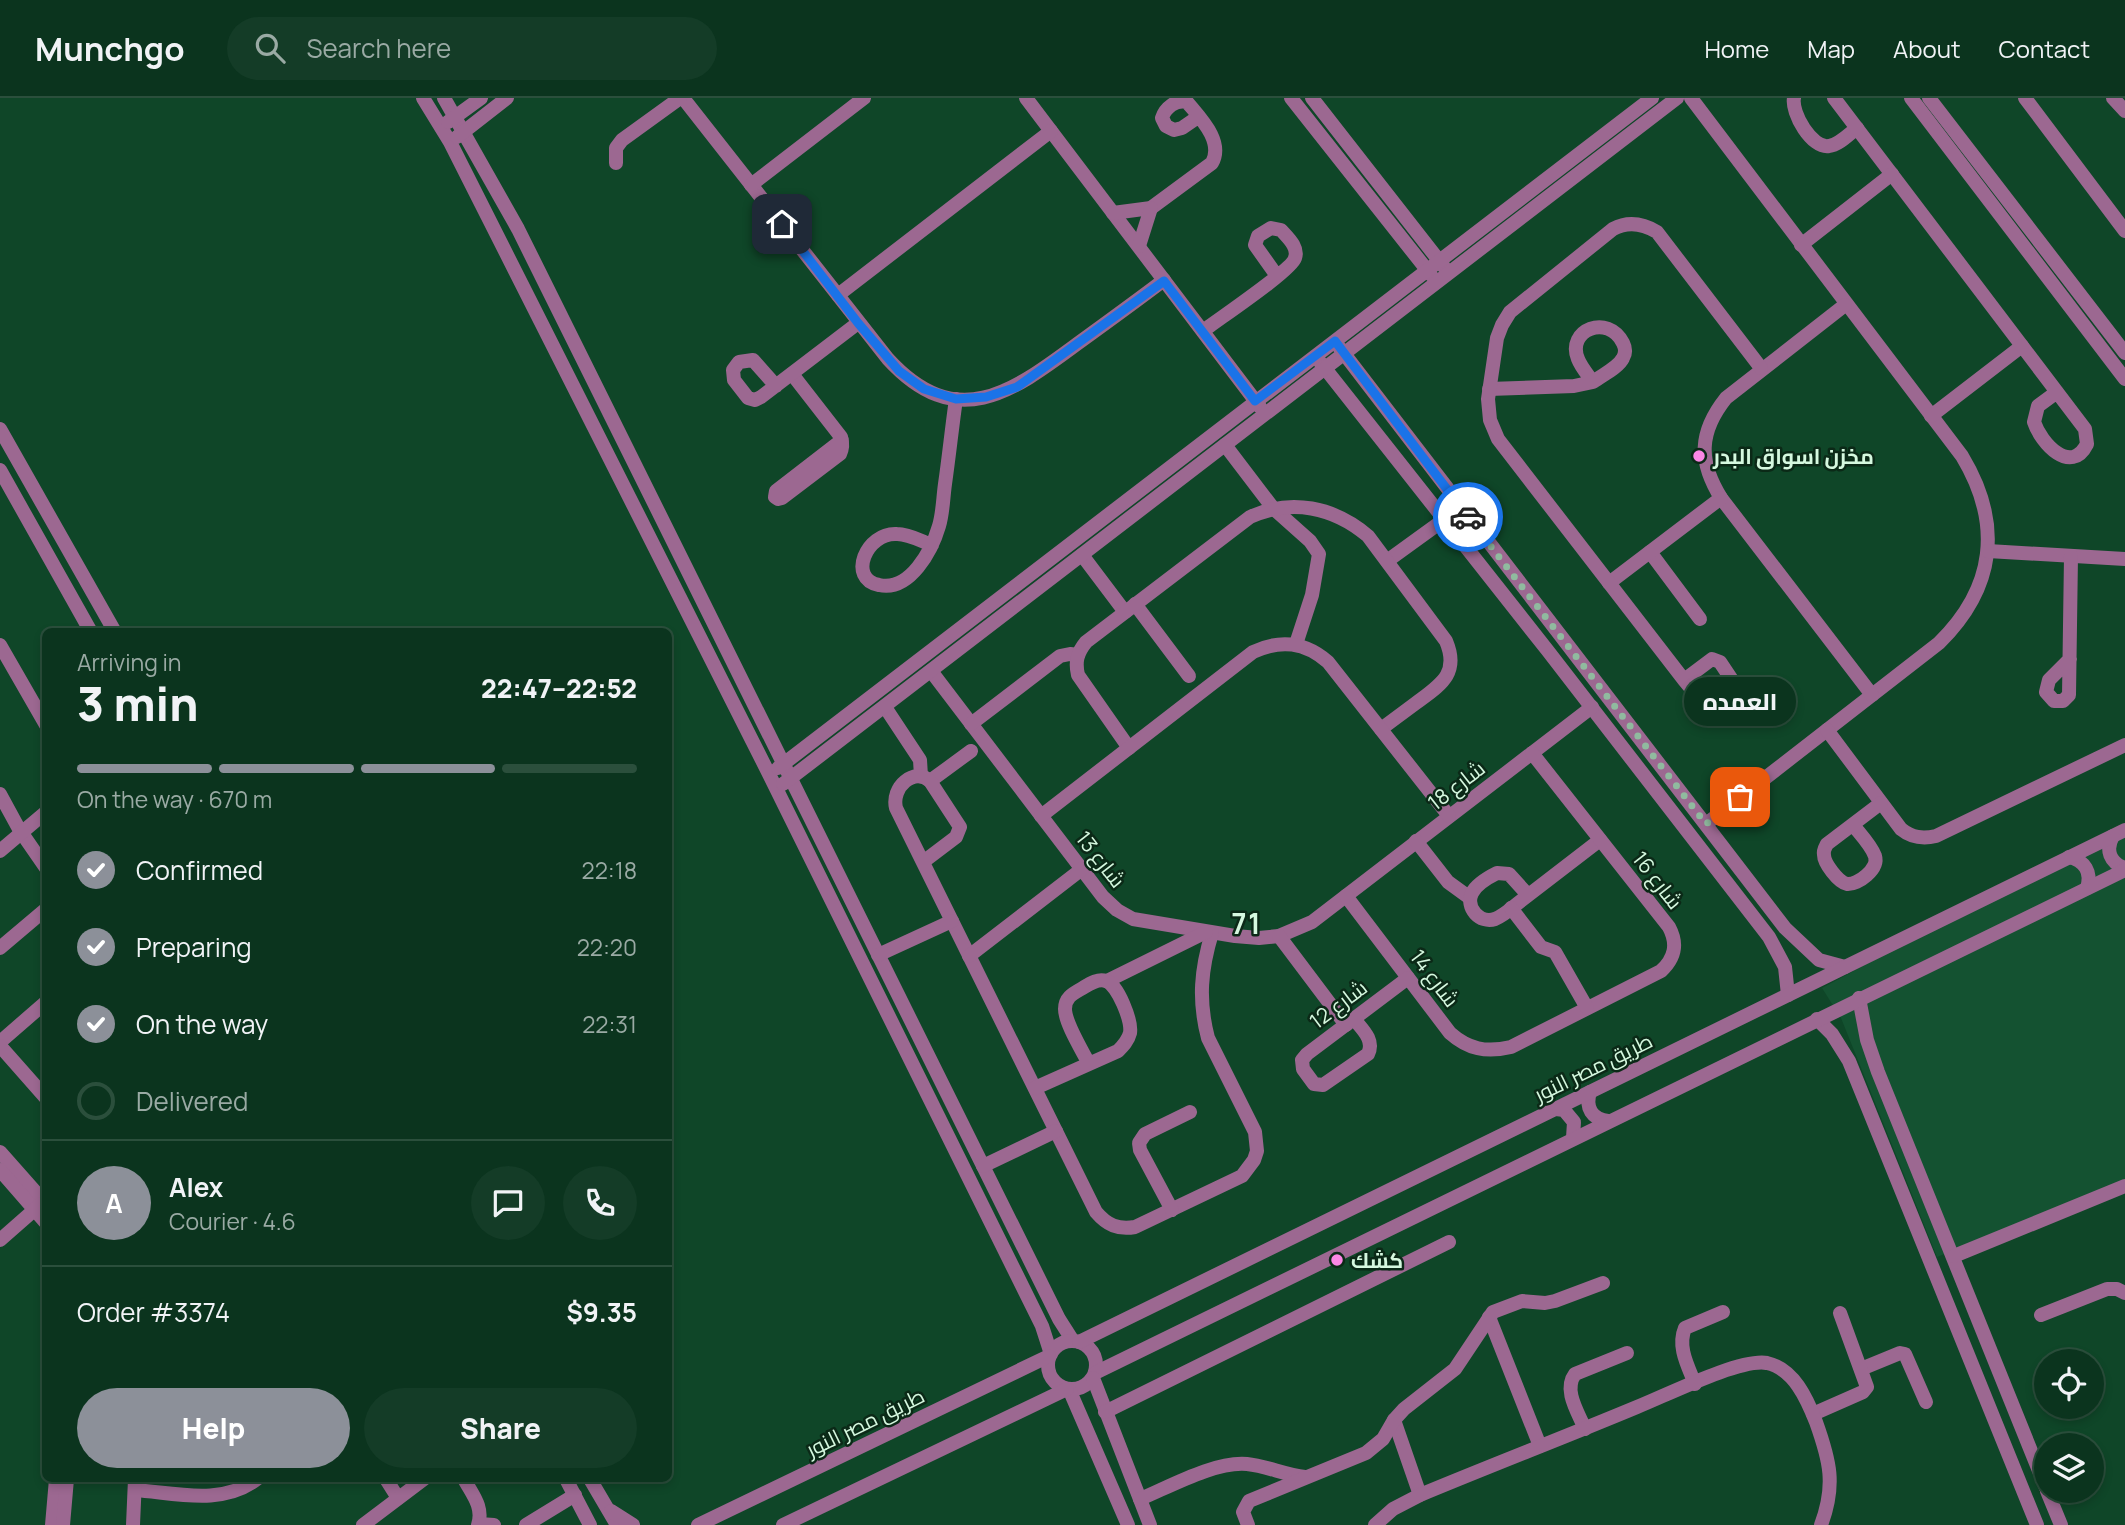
<!DOCTYPE html>
<meta charset="utf-8">
<style>
:root{--surface:#0b341e;--page:#143c27;--text:#f1f3f6;--muted:#9aaaa4;--line:#2b4f3c;--accent:#8c9099}
body{margin:0;font-family:Manrope,Cairo,sans-serif;background:var(--page);color:var(--text);height:100vh;display:flex;flex-direction:column;font-size:26px;white-space:nowrap}
*{box-sizing:border-box;margin:0}
p{font-size:23px;color:var(--muted)}
.icon{flex:none;width:38px;height:38px;fill:none;stroke:currentColor;stroke-width:2;stroke-linecap:round;stroke-linejoin:round}
.map{position:relative;flex:1;overflow:hidden}
.side{position:absolute;left:42px;top:530px;width:630px;height:854px;display:flex;flex-direction:column;background:var(--surface);border-radius:10px;box-shadow:0 4px 10px #0003,0 0 0 2px var(--line)}
.side>*{flex:none}
.fabs{position:absolute;left:2034px;top:1251px;display:grid;gap:14px}
.fabs a{display:grid;place-items:center;width:70px;height:70px;border-radius:50%;background:var(--surface);box-shadow:0 4px 10px #0003,0 0 0 2px var(--line);font-size:35px}
.pin{position:absolute;display:grid;place-items:center;width:60px;height:60px;color:#fff;margin:-30px;border-radius:14px;box-shadow:0 4px 10px #0006}
.courier{position:absolute;display:grid;place-items:center;width:70px;height:70px;margin:-35px;border:5px solid #1a73e8;border-radius:50%;background:#fff;color:#222;box-shadow:0 2px 9px #0007}
.bubble{position:absolute;height:49px;border-radius:24px;background:var(--surface);box-shadow:0 4px 10px #0003,0 0 0 2px var(--line);font-size:23px;font-weight:800;line-height:49px;text-align:center}
.headline em{font-style:normal;font-weight:800}
.headline div{display:flex;flex-direction:column-reverse}
.headline{display:flex;align-items:center;justify-content:space-between;height:119px;padding:0 35px}
h1{font-size:46px;font-weight:800;line-height:52px}
.bar{display:grid;grid-template-columns:repeat(4,1fr);gap:10px 7px;align-content:center;height:84px;padding:0 35px}
.bar i{height:9px;border-radius:5px;background:var(--line)}
.bar .on{background:var(--accent)}
.bar p{grid-column:span 4}
.line{display:flex;align-items:center;gap:18px;padding:0 35px;border-top:2px solid var(--line)}
.line div{flex:1}
.round{display:grid;place-items:center;flex:none;width:74px;height:74px;border-radius:37px;background:var(--page)}
ol{padding:0 35px;list-style:none}
li{display:flex;align-items:center;gap:21px;height:77px}
li p{margin-inline-start:auto}
li .icon{padding:7px;border-radius:50%;background:var(--accent);color:#fff;stroke-width:4}
li:last-child{color:var(--muted)}
li i{width:38px;height:38px;border:4px solid var(--line);border-radius:50%}
.button{display:flex;gap:14px;margin-top:auto;padding:14px 35px}
.button a{flex:1;height:80px;border-radius:42px;background:var(--accent);color:#fff;font-size:28px;font-weight:800;line-height:80px;text-align:center}
.button a+a{background:var(--page);color:var(--text)}
header{display:flex;align-items:center;gap:42px;box-sizing:border-box;height:98px;padding:0 35px;background:var(--surface);border-bottom:2px solid var(--line)}
header strong{font-size:33px}
nav{display:flex;gap:38px;margin-inline-start:auto;font-size:24px}
.search{width:490px;height:63px;background:var(--page);display:flex;align-items:center;gap:18px;box-sizing:border-box;padding:0 24px;border-radius:38px;color:var(--muted);font-size:26px}
.map>svg:first-child{display:block}
.built{fill:#145231}
.lines{fill:none;stroke-linecap:round;stroke-linejoin:round}
.minor{stroke:#9c6891;stroke-width:14}
.done{stroke:#90ba9f;stroke-width:7;stroke-dasharray:0 12.6}
.route{stroke:#1a73e8;stroke-width:9}
.poi-dot{fill:#fb87e5;stroke:#0b2917;stroke-width:2.5}
.labels{text-anchor:middle;dominant-baseline:central;stroke-width:5;stroke-linejoin:round;paint-order:stroke}
.poi-label{font-size:21px;font-weight:bold;fill:#d5f8df;stroke:#0b2917;text-anchor:start}
.street-label{font-size:21px;fill:#d5f8df;stroke:#0b2917}
.district-label{font-size:28px;font-weight:bold;letter-spacing:2px;fill:#d5f8df;stroke:#0b2917}
</style>
<header>
<strong>Munchgo</strong>
<div class="search"><svg class="icon" aria-label="search" viewBox="0 0 24 24"><circle cx="10" cy="10" r="6"/><path d="M15 15l6 6"/></svg>Search here</div>
<nav><a>Home</a><a>Map</a><a>About</a><a>Contact</a></nav>
</header>
<div class="map">
<svg width="2125" height="1427" viewBox="0 0 2125 1427">
<rect width="100%" height="100%" fill="#0f4628"/>
<polygon class="built" points="2125,728 2125,1083 1937,1159 1841,920 1822,890"/>
<g class="lines">
<g class="minor">
<polyline points="423,0 450,44 769,676 1042,1228 1051,1256"/>
<polyline points="444,0 518,131 1059,1221 1073,1243"/>
<path d="M683,0L888,261C956,335 1011,295 1077,246C1106,225 1135,204 1164,182"/>
<polyline points="1026,0 1260,309"/>
<polyline points="1291,0 1431,177"/>
<polyline points="1312,0 1444,169"/>
<path d="M1691,0L1962,358C2003,426 1995,490 1939,545L1706,726"/>
<path d="M1794,0C1791,15 1812,51 1829,48C1839,47 1849,36 1857,30"/>
<path d="M1834,0L2085,331L2087,346C2071,378 2041,345 2034,324L2038,308L2057,294"/>
<polyline points="1911,0 2125,281"/>
<polyline points="1929,0 2125,255"/>
<polyline points="2025,0 2125,133"/>
<polyline points="2113,0 2125,13"/>
<polyline points="448,24 481,0"/>
<polyline points="457,39 507,0"/>
<polyline points="616,65 616,50 622,42 680,0"/>
<polyline points="751,87 864,0"/>
<path d="M1113,115L1151,110L1212,65C1224,43 1200,20 1187,4C1176,1 1165,10 1162,20L1166,28L1174,32L1182,30L1198,19"/>
<polyline points="1801,147 1892,76"/>
<polyline points="1139,148 1151,110"/>
<polyline points="838,197 1051,33"/>
<path d="M1845,207L1726,300C1699,334 1698,363 1721,400L1872,597"/>
<path d="M1203,233C1217,222 1292,172 1295,160C1299,149 1287,139 1281,132L1271,130L1258,138L1255,147L1277,178"/>
<polyline points="1339,249 1785,830 1819,862 1845,869"/>
<polyline points="1320,264 1548,553 1769,839 1785,869 1788,897"/>
<path d="M792,276L841,339C843,346 843,350 840,356L782,400L778,401L775,399L776,393L842,342"/>
<polyline points="776,288 753,262 739,264 733,272 734,282 748,300 755,302 761,299 858,225"/>
<path d="M1489,291L1574,288L1593,284C1588,277 1581,269 1578,261C1566,232 1608,215 1623,245C1625,249 1626,255 1623,260C1618,270 1602,277 1593,284"/>
<polyline points="1931,318 2022,248"/>
<polyline points="0,331 115,534"/>
<polyline points="1225,347 1273,410 1310,443 1319,456 1312,497 1296,546"/>
<polyline points="0,372 91,534"/>
<path d="M932,447C921,443 909,436 897,436C866,434 847,481 879,487C910,494 932,452 939,428C943,415 943,400 945,386C949,358 952,329 956,301"/>
<polyline points="1988,453 2125,461"/>
<polyline points="1650,454 1700,521"/>
<polyline points="1082,457 1125,514"/>
<polyline points="1387,463 1445,421"/>
<polyline points="1609,485 1721,400"/>
<polyline points="1135,506 1189,578"/>
<polyline points="0,547 46,627"/>
<polyline points="2070,561 2049,582 2046,594 2054,603 2063,603 2069,597 2071,458"/>
<polyline points="931,573 1103,799 1117,812 1133,821 1235,838 1259,840 1279,838 1312,824 1592,609"/>
<path d="M1684,582L1712,561L1720,564L1732,582L1728,590L1711,603L1699,600L1684,582L1498,341L1490,322L1488,301L1497,240L1502,227L1510,214L1613,131C1628,123 1642,125 1657,134L1761,270"/>
<polyline points="885,609 920,662 921,678"/>
<polyline points="971,626 1060,558 1070,556 1078,557"/>
<path d="M1827,632L1901,731C1912,740 1923,741 1936,738L2125,647"/>
<path d="M1129,650L1078,577C1075,564 1077,555 1086,544L1250,419C1291,400 1334,409 1368,438L1446,543C1460,576 1440,587 1416,605C1404,614 1393,622 1381,631"/>
<polyline points="778,670 1652,0"/>
<polyline points="930,683 971,653"/>
<polyline points="783,686 1677,0"/>
<polyline points="0,696 19,731 46,770"/>
<path d="M1041,718L1253,554C1281,541 1305,544 1328,564L1449,718"/>
<path d="M1853,727C1860,736 1871,747 1875,758C1879,771 1858,787 1847,786C1838,784 1824,765 1824,757C1823,752 1825,750 1827,746L1881,705"/>
<path d="M2113,738C2105,752 2110,765 2125,770"/>
<polyline points="1416,743 1448,784 1470,800"/>
<polyline points="0,753 46,714"/>
<path d="M2069,759C2085,763 2092,774 2087,790"/>
<path d="M923,764L956,739L960,729L930,683C914,669 891,689 896,710L1096,1114C1107,1127 1118,1132 1135,1129L1242,1078L1254,1062L1257,1053L1255,1034L1208,940C1198,902 1201,871 1212,835"/>
<path d="M1528,797L1509,776L1497,775C1489,779 1476,787 1472,795C1465,810 1480,826 1495,821C1505,817 1514,808 1522,802C1548,782 1574,762 1600,742"/>
<path d="M1346,798L1450,935C1468,951 1486,955 1511,949L1661,873C1675,860 1678,846 1669,829L1532,655"/>
<polyline points="1511,810 1541,849 1555,854 1587,910"/>
<polyline points="1279,838 1346,927"/>
<polyline points="0,850 46,811"/>
<polyline points="878,857 952,823"/>
<polyline points="969,858 1082,771"/>
<polyline points="1107,883 1206,834"/>
<polyline points="1859,900 1867,942 1878,974 2046,1390"/>
<path d="M1354,921C1362,931 1375,942 1368,956L1323,987L1314,986L1303,971L1302,962L1307,956L1408,880"/>
<polyline points="1817,921 1832,936 1849,963 2037,1427"/>
<polyline points="0,944 46,904"/>
<polyline points="0,948 46,1000"/>
<path d="M1035,990L1118,953C1123,948 1128,943 1130,935C1132,923 1118,887 1106,883C1097,880 1088,887 1081,891C1072,896 1065,900 1065,911C1065,925 1082,952 1089,966"/>
<path d="M1590,994C1585,1010 1592,1021 1608,1023"/>
<polyline points="1556,1011 1564,1012 1574,1024 1573,1040"/>
<polyline points="0,1054 46,1106"/>
<polyline points="983,1068 1056,1033"/>
<polyline points="0,1072 46,1125"/>
<polyline points="1172,1112 1140,1052 1139,1045 1145,1036 1190,1014"/>
<polyline points="0,1142 41,1106"/>
<polyline points="1954,1158 2125,1088"/>
<polyline points="2041,1217 2107,1191 2117,1191 2125,1195"/>
<polyline points="1489,1219 1540,1348"/>
<circle cx="1072" cy="1267" r="24"/>
<polyline points="1079,1244 2125,732"/>
<polyline points="1861,1271 1900,1255 1905,1256 1926,1304"/>
<polyline points="1095,1275 2125,772"/>
<polyline points="1093,1280 1150,1427"/>
<path d="M1695,1286C1688,1268 1677,1249 1685,1230L1723,1214"/>
<polyline points="1069,1291 1128,1427"/>
<polyline points="1105,1314 1449,1144"/>
<polyline points="1813,1316 1863,1294 1867,1289 1840,1215"/>
<polyline points="1394,1322 1420,1397"/>
<path d="M1585,1331C1578,1314 1563,1292 1575,1276L1627,1255"/>
<polyline points="386,1381 398,1400"/>
<path d="M464,1381C472,1396 484,1409 478,1427"/>
<polyline points="566,1381 590,1427"/>
<polyline points="590,1381 617,1427"/>
<path d="M135,1392C176,1395 222,1408 257,1381"/>
<polyline points="2047,1393 2061,1427"/>
<path d="M1140,1401C1169,1389 1215,1363 1247,1366C1267,1368 1285,1377 1305,1379"/>
<polyline points="611,1413 633,1427"/>
<polyline points="479,1426 494,1427"/>
<polyline points="52,1427 56,1381"/>
<polyline points="63,1427 67,1381"/>
<polyline points="133,1427 135,1381"/>
<polyline points="363,1427 424,1381"/>
<polyline points="526,1427 575,1397"/>
<polyline points="698,1427 1049,1258"/>
<polyline points="783,1427 1067,1291"/>
<polyline points="1248,1427 1243,1414 1249,1403 1366,1355 1383,1341 1394,1322 1404,1311 1455,1271 1493,1214 1522,1203 1545,1205 1555,1203 1603,1185"/>
<path d="M1375,1427L1393,1411L1420,1397C1492,1367 1565,1339 1637,1309C1665,1298 1740,1260 1767,1265C1794,1271 1807,1301 1816,1324C1830,1363 1836,1387 1821,1427"/>
</g>
</g>
<g class="lines">
<polyline class="done" points="1468,419 1706,726 1740,699"/>
<polyline class="route" points="782,126 858,225 899,273 924,291 956,301 986,299 1017,289 1164,183 1255,303 1335,243 1468,419"/>
</g>
<g class="poi-dot">
<circle cx="1699" cy="358" r="7"/>
<circle cx="1337" cy="1162" r="7"/>
</g>
<g class="labels">
<g class="poi-label">
<text x="1713" y="358">مخزن اسواق البدر</text>
<text x="1351" y="1162">كشك</text>
</g>
<g class="street-label">
<text transform="translate(1456 687) rotate(-38)">شارع 18</text>
<text transform="translate(1101 761) rotate(52)">شارع 13</text>
<text transform="translate(1658 782) rotate(52)">شارع 16</text>
<text transform="translate(1435 880) rotate(53)">شارع 14</text>
<text transform="translate(1338 906) rotate(-37)">شارع 12</text>
<text transform="translate(1593 969) rotate(-26)">طريق مصر النور</text>
<text transform="translate(865 1324) rotate(-26)">طريق مصر النور</text>
</g>
<g class="district-label">
<text x="1247" y="825">71</text>
</g>
</g>
</svg>
<div class="fabs">
<a><svg class="icon" aria-label="locate" viewBox="0 0 24 24"><circle cx="12" cy="12" r="6"/><path d="M12 2v4M12 18v4M2 12h4M18 12h4"/></svg></a>
<a><svg class="icon" aria-label="layers" viewBox="0 0 24 24"><path d="M12 4l9 5-9 5-9-5zM3 14l9 5 9-5"/></svg></a>
</div>
<div class="pin" style="left:1740px;top:699px;background:#ea580c"><svg class="icon" aria-label="bag" viewBox="0 0 24 24"><path d="M5 8h14l-1 12H6zM9 8a3 3 0 0 1 6 0"/></svg></div>
<div class="pin" style="left:782px;top:126px;background:#1f2937"><svg class="icon" aria-label="home" viewBox="0 0 24 24"><path d="M3 11l9-7 9 7M6 9v11h12V9"/></svg></div>
<div class="courier" style="left:1468px;top:419px"><svg class="icon" aria-label="car" viewBox="0 0 24 24"><path d="M5 17H2v-5l4-1 3-4h7l3 4 3 1v5h-3M9 17h6M6 11h13"/><circle cx="7" cy="17" r="2"/><circle cx="17" cy="17" r="2"/></svg></div>
<div class="bubble" style="left:1684px;top:579px;width:112px">العمده</div>
<section class="side">
<div class="headline"><div><h1>3 min</h1><p>Arriving in</p></div><em>22:47–22:52</em></div>
<div class="bar"><i class="on"></i><i class="on"></i><i class="on"></i><i></i><p>On the way · 670 m</p></div>
<ol>
<li><svg class="icon" aria-label="check" viewBox="0 0 24 24"><path d="M5 12l5 5 9-10"/></svg>Confirmed<p>22:18</p></li>
<li><svg class="icon" aria-label="check" viewBox="0 0 24 24"><path d="M5 12l5 5 9-10"/></svg>Preparing<p>22:20</p></li>
<li><svg class="icon" aria-label="check" viewBox="0 0 24 24"><path d="M5 12l5 5 9-10"/></svg>On the way<p>22:31</p></li>
<li><i></i>Delivered</li>
</ol>
<div class="line" style="height:126px"><b class="round" style="background:var(--accent);color:#fff">A</b><div><b>Alex</b><p>Courier · 4.6</p></div><a class="round"><svg class="icon" aria-label="chat" viewBox="0 0 24 24"><path d="M4 5h16v11H9l-5 4z"/></svg></a><a class="round"><svg class="icon" aria-label="phone" viewBox="0 0 24 24"><path d="M5 4h4l2 5-3 2q2 4 5 5l2-3 5 2v4C11 20 4 13 5 4z"/></svg></a></div>
<div class="line" style="height:91px"><div>Order #3374</div><b>$9.35</b></div>
<div class="button"><a>Help</a><a>Share</a></div>
</section>
</div>
